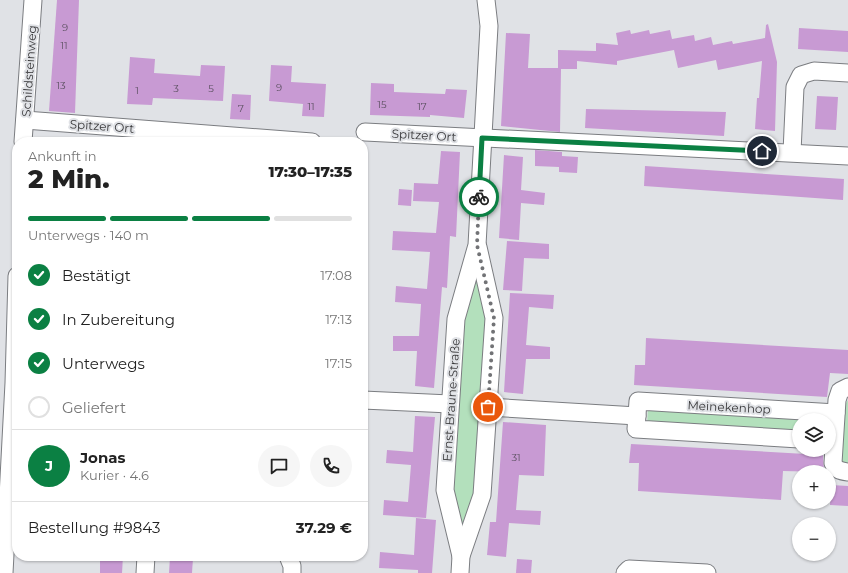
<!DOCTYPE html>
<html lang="de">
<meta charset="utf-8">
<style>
:root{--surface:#fff;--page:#f6f6f6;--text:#222;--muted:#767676;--line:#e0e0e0;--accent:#0b8043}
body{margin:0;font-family:Montserrat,sans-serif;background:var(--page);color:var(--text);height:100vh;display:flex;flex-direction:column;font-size:15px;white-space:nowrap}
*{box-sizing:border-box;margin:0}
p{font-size:13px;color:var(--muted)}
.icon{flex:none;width:22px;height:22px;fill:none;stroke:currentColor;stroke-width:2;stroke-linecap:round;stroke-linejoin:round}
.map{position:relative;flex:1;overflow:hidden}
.side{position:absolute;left:12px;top:137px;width:356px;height:424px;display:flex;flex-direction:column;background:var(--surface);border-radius:16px;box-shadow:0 1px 3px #0004}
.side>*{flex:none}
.controls{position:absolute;left:792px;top:413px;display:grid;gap:8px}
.controls a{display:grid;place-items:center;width:44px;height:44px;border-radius:50%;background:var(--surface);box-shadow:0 1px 3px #0004;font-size:20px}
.pin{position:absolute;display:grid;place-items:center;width:34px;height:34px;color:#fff;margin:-17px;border:2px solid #fff;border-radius:50%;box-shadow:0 1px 4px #0007}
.courier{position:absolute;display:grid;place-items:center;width:40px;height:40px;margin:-20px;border:3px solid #0b8043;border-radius:50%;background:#fff;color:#222;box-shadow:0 1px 5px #0007}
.head em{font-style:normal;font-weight:800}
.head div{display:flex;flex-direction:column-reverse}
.head{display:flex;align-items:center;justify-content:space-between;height:68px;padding:0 16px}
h1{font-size:26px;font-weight:800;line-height:30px}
.bar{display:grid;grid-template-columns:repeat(4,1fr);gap:6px 4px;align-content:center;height:48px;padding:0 16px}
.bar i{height:5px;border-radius:3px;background:var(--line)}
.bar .current{background:var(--accent)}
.bar p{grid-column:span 4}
.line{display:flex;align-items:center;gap:10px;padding:0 16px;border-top:1px solid var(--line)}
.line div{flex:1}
.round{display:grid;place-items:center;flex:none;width:42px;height:42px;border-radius:21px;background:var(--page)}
ol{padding:0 16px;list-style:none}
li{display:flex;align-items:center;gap:12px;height:44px}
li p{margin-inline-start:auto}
li .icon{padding:4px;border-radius:50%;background:var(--accent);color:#fff;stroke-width:4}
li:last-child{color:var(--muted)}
li i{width:22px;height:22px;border:2px solid var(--line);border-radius:50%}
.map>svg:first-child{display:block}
.green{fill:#b3e0bc}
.building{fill:#c89ad3}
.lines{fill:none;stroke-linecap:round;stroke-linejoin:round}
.street-casing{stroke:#7b7d81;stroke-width:19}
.street{stroke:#fff;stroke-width:17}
.done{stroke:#727376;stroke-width:4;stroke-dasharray:0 7.2}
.route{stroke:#0b8043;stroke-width:5}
.labels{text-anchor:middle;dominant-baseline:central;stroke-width:4;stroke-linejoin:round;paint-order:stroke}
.number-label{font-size:10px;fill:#5b5060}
.street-label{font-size:12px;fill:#373739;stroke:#e0e2e6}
</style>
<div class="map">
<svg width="848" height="573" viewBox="0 0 848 573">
<rect width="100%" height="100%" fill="#e0e2e6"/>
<g class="green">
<polygon points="476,262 488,318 477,494 461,541 450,487 460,320"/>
<polygon points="848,400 848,466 844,464 839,457 843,408"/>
<polygon points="648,407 829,420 799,420 799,436 647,426"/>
</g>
<g class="building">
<polygon points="57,0 79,0 75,113 49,111"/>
<polygon points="768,24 777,62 775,131 755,129 757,98 759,98 762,61 718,70 716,60 678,68 674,50 617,61 617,65 577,61 577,69 561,69 560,132 501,126 506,33 530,34 528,68 558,68 558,50 596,51 596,43 618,45 616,33 630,30 631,34 649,30 650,34 670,30 672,39 694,35 695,41 711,37 713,45 732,41 733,44 765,38 766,25"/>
<polygon points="799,28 848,31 848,52 798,49"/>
<polygon points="130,57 155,59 154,73 200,76 201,65 225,66 223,101 153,98 152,105 127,104"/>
<polygon points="271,65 292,66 291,82 326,84 324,117 302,116 303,104 269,101"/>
<polygon points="371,83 394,84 394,92 445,94 446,89 467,90 464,118 430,115 430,117 370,115"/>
<polygon points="232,94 251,95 250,120 230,119"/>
<polygon points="817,96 838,97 836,130 815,129"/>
<polygon points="586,109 726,112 724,136 585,128"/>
<polygon points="535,150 562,152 562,156 578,157 577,173 559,172 559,167 535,166"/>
<polygon points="441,151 460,152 456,237 450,236 447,288 442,287 434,388 415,386 417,351 393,351 393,336 419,336 421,304 395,302 396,286 427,289 430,252 392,250 393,231 436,233 439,202 413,201 414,183 438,184"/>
<polygon points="504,155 523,157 521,190 545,193 544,205 521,203 519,240 499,238"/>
<polygon points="645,166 844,179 843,200 644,186"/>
<polygon points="399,189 412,190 411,206 398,205"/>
<polygon points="507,241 549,244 549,259 524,258 522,291 503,290"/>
<polygon points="510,293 554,295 553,309 529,307 526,345 550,347 550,359 526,359 523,394 504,392"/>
<polygon points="646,338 848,350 848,374 830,373 827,397 634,385 635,365 645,365"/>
<polygon points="415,416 435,417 426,518 383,515 384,500 408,502 411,465 386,463 387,450 413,452"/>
<polygon points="503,422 546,425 544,476 519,475 516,510 541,511 540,525 509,523 506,557 487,555 490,522 496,522"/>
<polygon points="631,444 823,455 824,472 783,471 781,500 638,491 639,463 629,463"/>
<polygon points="831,485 848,486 848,506 830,505"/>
<polygon points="416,518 436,520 432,573 418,573 418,570 379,568 380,552 414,555"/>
<polygon points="100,556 123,556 122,573 100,573"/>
<polygon points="170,557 193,558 192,573 169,573"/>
<polygon points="517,559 532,560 531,573 516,573"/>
</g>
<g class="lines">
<defs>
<g id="street">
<polyline points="25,120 312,142"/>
<polyline points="365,132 848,156"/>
<polyline points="23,142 33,0"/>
<polyline points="792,152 795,87 801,75 814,71 848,73"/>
<path d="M848,387L840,391L837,400L833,463C836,470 840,471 848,472"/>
<polyline points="363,400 450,404"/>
<polyline points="488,407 637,416"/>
<polyline points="799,439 636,429 638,401 836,413"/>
<polyline points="288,556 292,566 292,573"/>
<polyline points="461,556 445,490 456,319 477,245 489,26 486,0"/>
<polyline points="4,573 14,383 17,276"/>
<polyline points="145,573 146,556"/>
<polyline points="460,573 461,556 482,495 494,318 478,247"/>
<polyline points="625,573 629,569 707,573"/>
</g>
</defs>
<use href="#street" class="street-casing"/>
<use href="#street" class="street"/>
</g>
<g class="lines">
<polyline class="done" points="479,197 477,245 494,318 488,407"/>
<polyline class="route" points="479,197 482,138 762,151"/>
</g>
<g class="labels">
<g class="number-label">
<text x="65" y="27">9</text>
<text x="64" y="45">11</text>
<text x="61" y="85">13</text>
<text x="279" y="87">9</text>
<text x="176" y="88">3</text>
<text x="211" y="88">5</text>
<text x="137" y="90">1</text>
<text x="382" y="104">15</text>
<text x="311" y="106">11</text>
<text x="422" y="106">17</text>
<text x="241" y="108">7</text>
<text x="516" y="457">31</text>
</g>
<g class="street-label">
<text transform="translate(29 71) rotate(-86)">Schildsteinweg</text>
<text transform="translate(102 126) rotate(4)">Spitzer Ort</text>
<text transform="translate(424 135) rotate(3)">Spitzer Ort</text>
<text transform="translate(451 400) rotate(-86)">Ernst-Braune-Straße</text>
<text transform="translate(729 407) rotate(3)">Meinekenhop</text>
</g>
</g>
</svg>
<div class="controls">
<a><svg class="icon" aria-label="layers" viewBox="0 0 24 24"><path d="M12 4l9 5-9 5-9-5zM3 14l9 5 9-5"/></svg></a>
<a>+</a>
<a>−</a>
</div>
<div class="pin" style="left:488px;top:407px;background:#ea580c"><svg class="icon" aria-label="bag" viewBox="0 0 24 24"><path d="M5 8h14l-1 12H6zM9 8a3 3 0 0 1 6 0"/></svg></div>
<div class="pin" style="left:762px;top:151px;background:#1f2937"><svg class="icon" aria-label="home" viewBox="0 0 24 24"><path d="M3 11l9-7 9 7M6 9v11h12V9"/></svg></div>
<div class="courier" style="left:479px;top:197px"><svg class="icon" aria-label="bike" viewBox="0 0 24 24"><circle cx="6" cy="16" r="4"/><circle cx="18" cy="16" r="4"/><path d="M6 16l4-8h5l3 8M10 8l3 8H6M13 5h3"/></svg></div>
<section class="side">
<div class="head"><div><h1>2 Min.</h1><p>Ankunft in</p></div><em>17:30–17:35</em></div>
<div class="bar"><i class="current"></i><i class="current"></i><i class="current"></i><i></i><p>Unterwegs · 140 m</p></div>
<ol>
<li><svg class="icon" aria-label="check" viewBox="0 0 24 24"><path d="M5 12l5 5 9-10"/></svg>Bestätigt<p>17:08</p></li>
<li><svg class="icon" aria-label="check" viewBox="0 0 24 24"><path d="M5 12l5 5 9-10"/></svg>In Zubereitung<p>17:13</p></li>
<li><svg class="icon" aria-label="check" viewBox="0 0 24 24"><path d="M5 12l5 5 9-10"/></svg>Unterwegs<p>17:15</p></li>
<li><i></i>Geliefert</li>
</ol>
<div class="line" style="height:72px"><b class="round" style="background:var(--accent);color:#fff">J</b><div><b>Jonas</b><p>Kurier · 4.6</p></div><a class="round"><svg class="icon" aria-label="chat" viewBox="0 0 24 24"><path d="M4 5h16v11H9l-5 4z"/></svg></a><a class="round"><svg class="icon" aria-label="phone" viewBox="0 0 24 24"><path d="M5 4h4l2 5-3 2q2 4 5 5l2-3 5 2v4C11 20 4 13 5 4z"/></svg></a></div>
<div class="line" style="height:52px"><div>Bestellung #9843</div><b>37.29 €</b></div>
</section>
</div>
